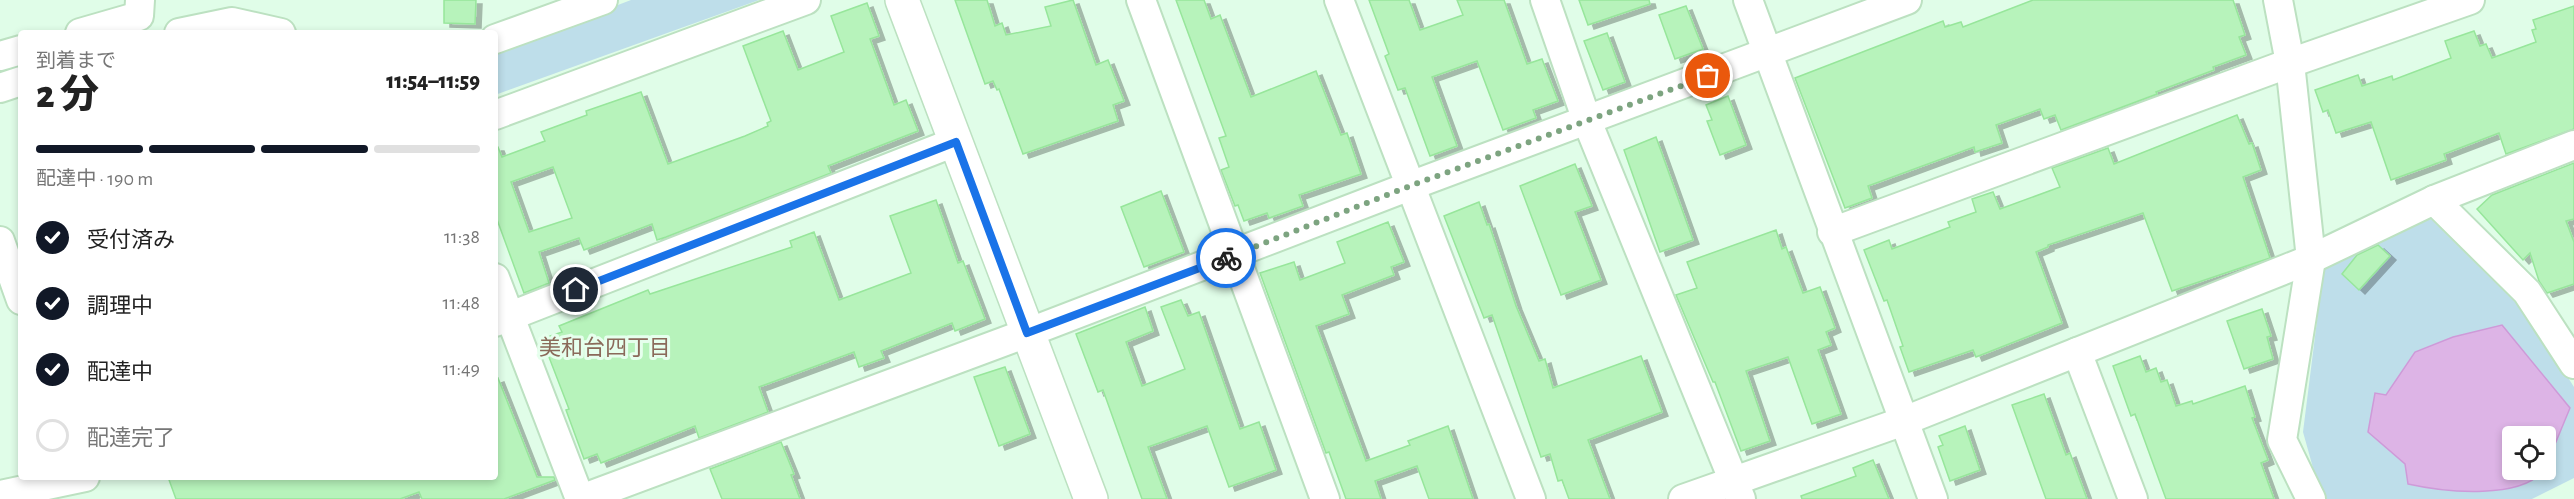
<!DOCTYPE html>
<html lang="ja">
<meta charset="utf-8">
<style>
:root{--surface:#fff;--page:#f2f2f2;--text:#222;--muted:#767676;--line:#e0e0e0;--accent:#111827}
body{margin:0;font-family:"Alegreya Sans","Noto Sans JP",sans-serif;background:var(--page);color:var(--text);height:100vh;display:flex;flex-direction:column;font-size:22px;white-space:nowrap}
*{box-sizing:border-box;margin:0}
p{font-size:20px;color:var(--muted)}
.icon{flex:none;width:33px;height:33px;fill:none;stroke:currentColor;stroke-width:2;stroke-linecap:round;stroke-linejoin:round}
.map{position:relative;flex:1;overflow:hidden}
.side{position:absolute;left:18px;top:30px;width:480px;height:450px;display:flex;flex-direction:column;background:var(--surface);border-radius:6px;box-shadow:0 3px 9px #0003}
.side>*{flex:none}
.tools{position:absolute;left:2502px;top:426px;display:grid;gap:12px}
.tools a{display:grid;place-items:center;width:54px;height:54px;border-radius:6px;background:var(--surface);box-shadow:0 3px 9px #0003;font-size:30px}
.pin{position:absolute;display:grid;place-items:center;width:51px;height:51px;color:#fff;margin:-26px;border:3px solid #fff;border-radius:50%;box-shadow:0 2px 6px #0007}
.courier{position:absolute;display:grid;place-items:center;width:60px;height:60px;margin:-30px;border:4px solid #1a73e8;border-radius:50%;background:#fff;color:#222;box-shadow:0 2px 8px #0007}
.overview em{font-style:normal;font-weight:800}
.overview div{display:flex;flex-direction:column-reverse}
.overview{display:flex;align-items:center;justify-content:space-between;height:102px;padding:0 18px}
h1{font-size:39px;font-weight:800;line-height:45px}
.bar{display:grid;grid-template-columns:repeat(4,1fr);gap:9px 6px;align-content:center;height:72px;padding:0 18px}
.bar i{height:8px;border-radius:4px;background:var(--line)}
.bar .on{background:var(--accent)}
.bar p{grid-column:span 4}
ol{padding:0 18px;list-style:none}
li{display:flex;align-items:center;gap:18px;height:66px}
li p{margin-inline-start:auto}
li .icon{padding:6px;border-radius:50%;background:var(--accent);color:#fff;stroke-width:4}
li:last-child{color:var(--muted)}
li i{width:33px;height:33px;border:3px solid var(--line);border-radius:50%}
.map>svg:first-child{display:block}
.green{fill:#bedeea;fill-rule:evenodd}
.water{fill:#ddb4e6;stroke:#ce9ad8;stroke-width:1.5}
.building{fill:#b7f3bb;stroke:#97e69b;stroke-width:1.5;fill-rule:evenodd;filter:url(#shadow)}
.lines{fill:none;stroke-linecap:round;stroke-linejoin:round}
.minor-casing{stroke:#bce1c1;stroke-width:32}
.tertiary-casing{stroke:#bce1c1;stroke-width:36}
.minor{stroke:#fff;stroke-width:28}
.tertiary{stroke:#fff;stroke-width:33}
.done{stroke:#7da480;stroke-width:6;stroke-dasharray:0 10.8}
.route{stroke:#1a73e8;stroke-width:8}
.labels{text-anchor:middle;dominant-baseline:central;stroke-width:6;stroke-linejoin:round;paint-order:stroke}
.neighbourhood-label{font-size:22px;fill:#8a6a5a;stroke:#e6ffed}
</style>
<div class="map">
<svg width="2574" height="499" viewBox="0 0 2574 499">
<defs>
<filter id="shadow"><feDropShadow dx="6" dy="4" stdDeviation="0" flood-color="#0004"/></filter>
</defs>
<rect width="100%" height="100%" fill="#e0fde8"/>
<g class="green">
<polygon points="631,0 759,0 495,95 495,52"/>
<path d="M2431,219L2528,315L2574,387V478L2532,499H2327L2315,475L2303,432L2324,265L2374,238ZM2512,436H2546V470H2512Z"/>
</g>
<path class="water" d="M2502,325L2570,408L2546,466V436H2512V470H2544C2522,499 2448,493 2408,484L2405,464L2368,432L2375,393L2386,395L2415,352L2453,337Z"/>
<g class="building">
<polygon points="444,0 476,0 475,24 444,23"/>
<polygon points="955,0 987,0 995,26 1002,23 1006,35 1051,26 1045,7 1073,0 1096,65 1108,60 1124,101 1113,105 1118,121 1023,154 999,89 997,90 993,81 985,84"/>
<polygon points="1176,0 1204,0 1211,19 1220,15 1251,97 1316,71 1341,135 1347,133 1361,174 1299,195 1303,206 1269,218 1267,213 1244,221 1238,205 1235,206 1221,170 1229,167 1219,138 1226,136"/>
<polygon points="1369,0 1409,0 1420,30 1463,15 1457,0 1504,0 1527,64 1542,59 1558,101 1533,110 1536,118 1503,130 1477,61 1432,77 1457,146 1430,156 1405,88 1398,90 1385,56 1389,54"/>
<polygon points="1579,0 1649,0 1650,4 1588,25"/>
<polygon points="2033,0 2233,0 2245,35 2239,37 2246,55 2213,67 2214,70 2156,92 2157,94 2061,130 2055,115 2044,119 2040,109 1996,125 2002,143 1975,152 1974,147 1868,186 1872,198 1845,208 1795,78 1943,21 1945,27 1961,22 1963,27"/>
<path d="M867,3L879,36L870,39L894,105L906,100L918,131L828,166L831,173L666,237L657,240L652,224L584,250L579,238L539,252L549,283L524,293L495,214V147H498L502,157L545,141L541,132L587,115L586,111L641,92L668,164L745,136L768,126L767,123L771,121L743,46L783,31L798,70L844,52L831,16ZM553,167L572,218L529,232L511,182Z"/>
<polygon points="1686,6 1703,49 1675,59 1659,15"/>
<polygon points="2574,6 2574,129 2506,154 2499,133 2444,154 2446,160 2391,180 2371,122 2336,133 2328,110 2323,112 2315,90 2358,75 2362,86 2392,76 2393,80 2451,58 2445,41 2474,31 2480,46 2486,44 2492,58 2536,42 2532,30 2536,29 2533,20"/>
<polygon points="1607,33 1625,82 1603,90 1584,41"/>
<polygon points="1728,96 1746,145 1720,155 1707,121 1712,120 1706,105"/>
<polygon points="2237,115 2249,144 2252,143 2261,170 2243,177 2270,258 2172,291 2143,213 2048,245 2048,247 2036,252 2062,323 1976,357 1973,350 1909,372 1900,347 1903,346 1887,300 1884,301 1864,250 1889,240 1892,249 1950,227 1948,222 1976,212 1972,199 1993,192 2000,209 2060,187 2052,168 2108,148 2114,164"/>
<polygon points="1656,137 1693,240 1660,252 1624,150"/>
<polygon points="2574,163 2574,219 2566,221 2574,242 2574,284 2547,293 2539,281 2530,253 2523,260 2477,209 2492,195"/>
<polygon points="1575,164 1592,206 1575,212 1601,280 1561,295 1520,186"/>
<polygon points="1161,191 1184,252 1144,267 1121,207"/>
<polygon points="936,200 958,263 963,261 985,319 955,331 952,323 881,351 884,358 859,367 854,352 759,387 768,412 699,438 695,426 601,463 597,454 584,459 566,410 569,409 542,339 562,332 559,326 648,290 650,294 792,247 790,241 814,232 839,300 911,273 890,216"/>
<polygon points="1479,202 1487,225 1489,224 1516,306 1539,361 1545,359 1553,388 1641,356 1662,412 1588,440 1610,499 1569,499 1562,480 1558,481 1550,454 1541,457 1492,315 1484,318 1444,216"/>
<polygon points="1388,222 1404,262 1391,267 1394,275 1342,295 1349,314 1316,326 1366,461 1410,445 1408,441 1448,426 1473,499 1429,499 1417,466 1375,481 1381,499 1346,499 1329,452 1326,453 1260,273 1294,262 1300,280 1345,263 1337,242"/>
<polygon points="1776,230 1782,249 1786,247 1803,293 1820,287 1835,328 1826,332 1831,345 1818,350 1841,414 1812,424 1788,357 1746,371 1770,441 1741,451 1715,382 1713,382 1676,295 1697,288 1687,262"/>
<polygon points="2378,245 2390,256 2359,290 2342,274 2357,255"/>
<polygon points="1181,300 1188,316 1199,312 1240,429 1259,422 1276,470 1229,487 1207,426 1148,447 1167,499 1142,499 1103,390 1098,392 1076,334 1145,307 1153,331 1126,342 1142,386 1185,369 1161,307"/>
<polygon points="2262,309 2271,336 2267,337 2273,359 2244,369 2227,321"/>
<polygon points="2140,356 2146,372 2156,368 2161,382 2167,380 2176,406 2192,401 2193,404 2245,386 2255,417 2252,418 2268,460 2261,463 2274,499 2166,499 2135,414 2131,416 2113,366"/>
<polygon points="1005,367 1030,434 999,446 974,377"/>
<polygon points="498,378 537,477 554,477 555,480 504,499 422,499 419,492 400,499 176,499 168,477 495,477 495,379"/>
<polygon points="2044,394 2066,455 2070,453 2087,499 2046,499 2012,405"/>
<polygon points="1965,426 1980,470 1950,481 1938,447 1943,445 1939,436"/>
<polygon points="781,442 794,474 791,475 800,499 722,499 710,469"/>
<polygon points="1873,460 1889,499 1802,499 1801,496 1856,476 1853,468"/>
</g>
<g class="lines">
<defs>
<g id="minor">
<polyline points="1141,0 1325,499"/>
<polyline points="1339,0 1531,499"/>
<polyline points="1545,0 1587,121 1741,499"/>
<polyline points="1748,0 1933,499"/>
<polyline points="2278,0 2290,63 2311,259 2282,440 2311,499"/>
<polyline points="80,33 139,16 140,0"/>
<polyline points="179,33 232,22 281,33"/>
<polyline points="495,39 603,0"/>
<polyline points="0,56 21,50"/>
<polyline points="0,88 21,81"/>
<polyline points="495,115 806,0"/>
<polyline points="2434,200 2527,292 2574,364"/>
<polyline points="1832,232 2290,63 2470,0"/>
<polyline points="0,241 21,300"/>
<polyline points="495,278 580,499"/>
<polyline points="495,322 955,142"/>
<polyline points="2077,352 2133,499"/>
<polyline points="0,495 85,477"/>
<polyline points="581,499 1027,333 1410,186 1907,0"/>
<polyline points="1683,499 1904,421 2311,259 2434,200 2574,145"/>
</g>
<polyline id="tertiary" points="902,0 1091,499"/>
</defs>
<use href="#minor" class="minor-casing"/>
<use href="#tertiary" class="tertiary-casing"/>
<use href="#minor" class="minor"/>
<use href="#tertiary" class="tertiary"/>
</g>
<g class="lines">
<polyline class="done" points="1226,258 1410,186 1708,76"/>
<polyline class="route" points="576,290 956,142 1027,333 1226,258"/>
</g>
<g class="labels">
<g class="neighbourhood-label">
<text x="605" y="348">美和台四丁目</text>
</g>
</g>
</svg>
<div class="tools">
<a><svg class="icon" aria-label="locate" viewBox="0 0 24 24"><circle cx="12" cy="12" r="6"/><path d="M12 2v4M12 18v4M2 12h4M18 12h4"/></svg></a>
</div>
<div class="pin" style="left:1708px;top:76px;background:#ea580c"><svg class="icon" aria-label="bag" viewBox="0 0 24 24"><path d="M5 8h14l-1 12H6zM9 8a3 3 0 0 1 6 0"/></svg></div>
<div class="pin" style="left:576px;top:290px;background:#1f2937"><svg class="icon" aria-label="home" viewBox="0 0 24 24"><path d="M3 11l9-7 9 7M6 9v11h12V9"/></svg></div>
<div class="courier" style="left:1226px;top:258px"><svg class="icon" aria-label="bike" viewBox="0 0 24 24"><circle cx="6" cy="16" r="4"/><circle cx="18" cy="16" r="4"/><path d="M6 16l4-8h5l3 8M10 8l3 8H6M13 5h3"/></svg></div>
<section class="side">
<div class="overview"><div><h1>2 分</h1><p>到着まで</p></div><em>11:54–11:59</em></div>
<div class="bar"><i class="on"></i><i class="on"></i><i class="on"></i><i></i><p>配達中 · 190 m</p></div>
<ol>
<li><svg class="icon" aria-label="check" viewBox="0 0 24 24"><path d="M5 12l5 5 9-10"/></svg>受付済み<p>11:38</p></li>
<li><svg class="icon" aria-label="check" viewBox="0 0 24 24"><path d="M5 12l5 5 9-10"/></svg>調理中<p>11:48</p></li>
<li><svg class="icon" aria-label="check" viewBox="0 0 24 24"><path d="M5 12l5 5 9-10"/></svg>配達中<p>11:49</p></li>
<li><i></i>配達完了</li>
</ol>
</section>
</div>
